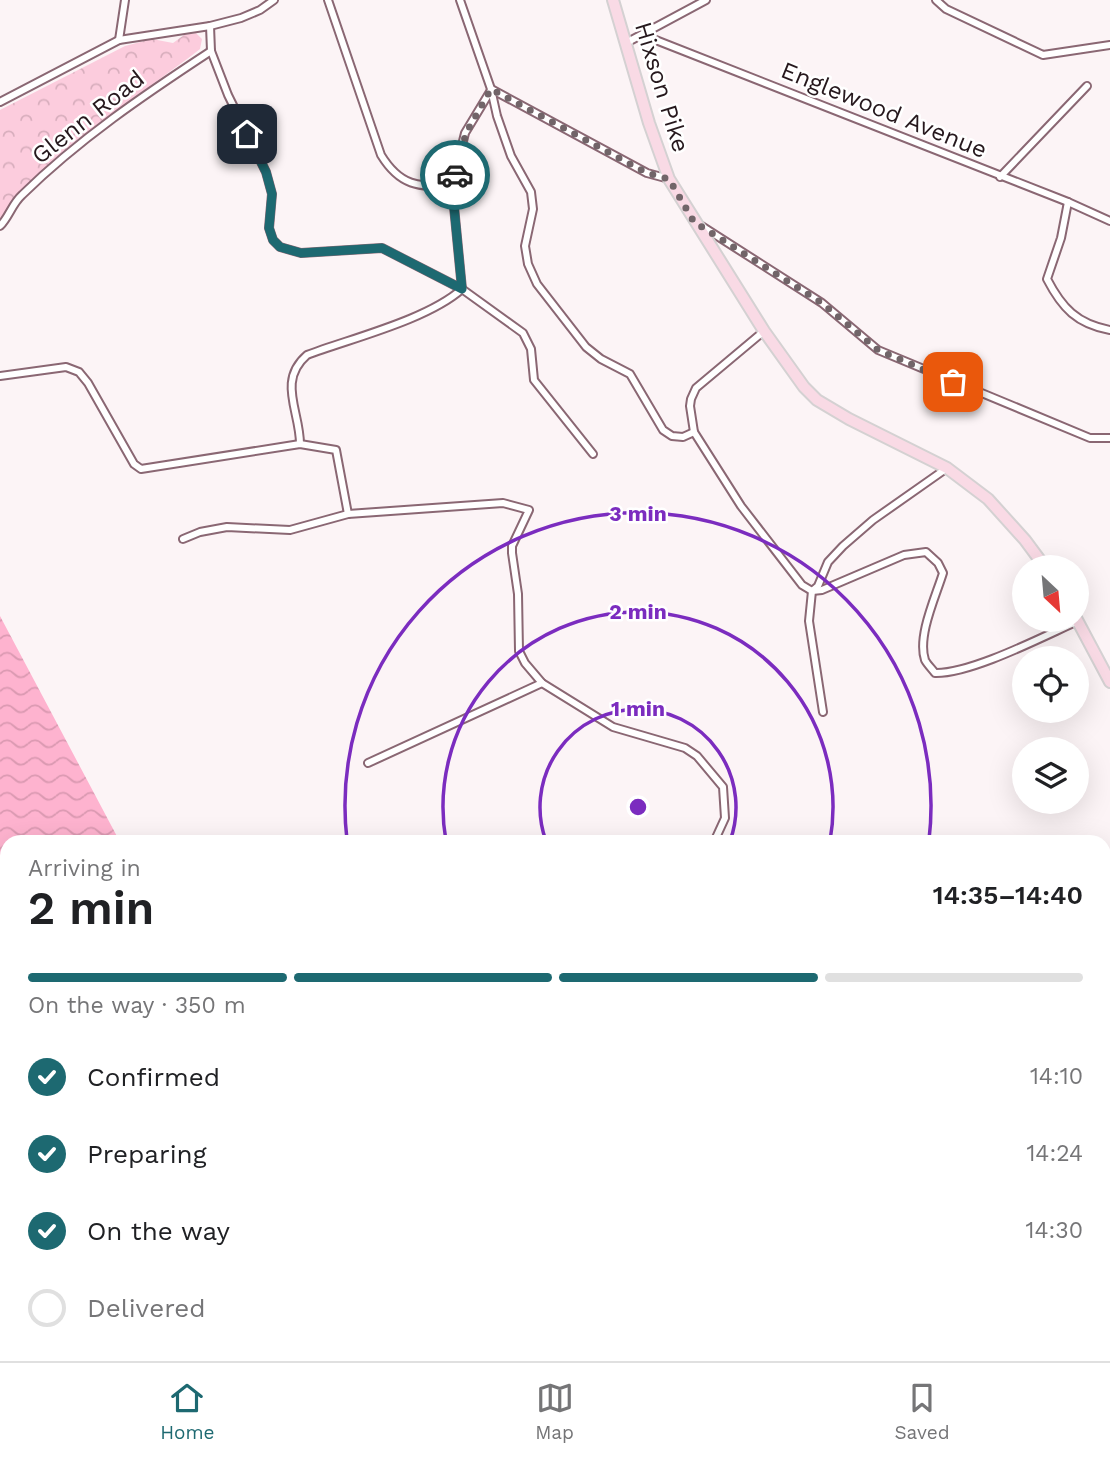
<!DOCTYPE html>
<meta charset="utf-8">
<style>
:root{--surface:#fff;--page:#f6f6f6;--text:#202124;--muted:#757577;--line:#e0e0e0;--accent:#1d6971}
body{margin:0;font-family:"Work Sans",sans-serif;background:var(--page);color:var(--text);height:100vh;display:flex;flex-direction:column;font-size:26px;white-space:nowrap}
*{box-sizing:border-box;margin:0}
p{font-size:23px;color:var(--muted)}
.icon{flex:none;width:38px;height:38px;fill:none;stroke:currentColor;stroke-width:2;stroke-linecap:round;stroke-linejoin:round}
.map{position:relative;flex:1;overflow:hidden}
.side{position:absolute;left:0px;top:835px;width:1111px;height:527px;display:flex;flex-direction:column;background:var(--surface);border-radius:21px 21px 0 0;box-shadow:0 7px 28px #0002}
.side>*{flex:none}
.needle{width:46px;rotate:154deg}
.buttons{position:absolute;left:1012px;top:555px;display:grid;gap:14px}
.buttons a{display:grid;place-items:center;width:77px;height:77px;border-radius:50%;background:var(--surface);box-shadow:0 7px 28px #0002;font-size:35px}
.pin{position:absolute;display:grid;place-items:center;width:60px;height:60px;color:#fff;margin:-30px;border-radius:14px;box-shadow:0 4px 10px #0006}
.courier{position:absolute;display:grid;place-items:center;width:70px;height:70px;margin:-35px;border:5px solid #1d6971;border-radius:50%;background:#fff;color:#222;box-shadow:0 2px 9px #0007}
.summary em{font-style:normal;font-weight:600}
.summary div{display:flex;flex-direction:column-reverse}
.summary{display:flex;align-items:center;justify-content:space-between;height:119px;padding:0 28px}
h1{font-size:46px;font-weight:600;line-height:52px}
.bar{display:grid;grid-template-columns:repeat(4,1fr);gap:10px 7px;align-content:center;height:84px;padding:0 28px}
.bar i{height:9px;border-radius:5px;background:var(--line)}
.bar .selected{background:var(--accent)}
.bar p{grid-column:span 4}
ol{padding:0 28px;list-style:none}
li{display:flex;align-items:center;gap:21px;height:77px}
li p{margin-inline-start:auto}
li .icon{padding:7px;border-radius:50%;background:var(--accent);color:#fff;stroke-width:4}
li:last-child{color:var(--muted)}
li i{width:38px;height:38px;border:4px solid var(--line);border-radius:50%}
.menu{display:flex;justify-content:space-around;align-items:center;height:98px;border-top:2px solid var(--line);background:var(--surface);font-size:19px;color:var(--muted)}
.menu a{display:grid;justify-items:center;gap:4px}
.menu .selected{color:var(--accent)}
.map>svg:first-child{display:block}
.forest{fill:url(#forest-crowns)}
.water{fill:url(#water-waves)}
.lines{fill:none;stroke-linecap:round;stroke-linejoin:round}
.street-casing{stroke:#8a6773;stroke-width:10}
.primary-casing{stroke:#d4d1d2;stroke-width:14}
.street{stroke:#fff;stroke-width:6}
.primary{stroke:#f9dae5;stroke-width:10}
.done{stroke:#716569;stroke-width:7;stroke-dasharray:0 12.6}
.route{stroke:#1d6971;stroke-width:9}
.ring{fill:none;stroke:#7b2cbf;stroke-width:3.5}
.labels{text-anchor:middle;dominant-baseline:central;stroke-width:5;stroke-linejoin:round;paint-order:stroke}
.street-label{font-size:24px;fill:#26181d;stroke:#fff}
.centre{fill:#7b2cbf;stroke:#fff;stroke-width:3.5}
.ring-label{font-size:21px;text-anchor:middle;font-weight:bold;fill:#7b2cbf;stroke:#fff;stroke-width:5;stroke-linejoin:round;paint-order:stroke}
</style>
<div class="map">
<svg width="1110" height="1361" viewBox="0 0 1110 1361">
<defs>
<pattern id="forest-crowns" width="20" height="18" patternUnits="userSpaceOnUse" patternTransform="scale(1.75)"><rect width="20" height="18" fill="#fcccdd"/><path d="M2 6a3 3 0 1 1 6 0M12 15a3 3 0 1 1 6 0" fill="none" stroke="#d8aebd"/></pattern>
<pattern id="water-waves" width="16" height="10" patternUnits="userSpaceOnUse" patternTransform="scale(1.75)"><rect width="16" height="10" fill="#feb3cf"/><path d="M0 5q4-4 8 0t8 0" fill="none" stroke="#da99b1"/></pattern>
</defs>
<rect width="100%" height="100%" fill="#fcf4f6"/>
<path class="forest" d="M196,33L202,39L200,49C134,101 48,149 0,219V110L125,46L152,39L173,43L184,35Z"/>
<polygon class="water" points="0,616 120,842 7,842 7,1354 361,1354 377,1357 376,1361 0,1361"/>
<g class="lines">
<defs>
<g id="street">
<path d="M328,0L381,155C400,186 418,187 452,186"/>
<polyline points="460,0 491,89 497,116 511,156 531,192 533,209 525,246 528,264 537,284 586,347 601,359 630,374 663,430 672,436 683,437 694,432"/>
<polyline points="936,0 946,9 1043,55 1110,45"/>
<polyline points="210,26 211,51 228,95 266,172 272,194 269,228 273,240 280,247 301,253 382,248 462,289 523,333 531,349 534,380 593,454"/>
<polyline points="643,35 1068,202 1110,221"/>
<polyline points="119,40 125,0"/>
<polyline points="626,43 706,0"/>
<polyline points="491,89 647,173 669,179"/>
<polyline points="0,102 119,40 210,26 241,18 260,10 274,0"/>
<polyline points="1000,177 1087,86"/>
<path d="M1068,202L1061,238L1047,279C1062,308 1077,324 1110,330"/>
<polyline points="700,225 822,303 878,350 1090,438 1110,438"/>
<path d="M0,226C9,217 12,204 22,195C79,139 144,95 211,51"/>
<polyline points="462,289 452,186 465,133 491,90"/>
<path d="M764,331L696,388L691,399L690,406L694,432L741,506L802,585L812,591L822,590L904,555L926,552L938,563L943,573C936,596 917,636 925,660C927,664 932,669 935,673C971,674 1042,637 1078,621"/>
<polyline points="0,376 66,367 79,372 88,383 134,464 141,469 300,444 336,450 348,514"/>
<path d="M300,444C300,411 277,381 307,355C352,338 427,320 462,289"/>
<polyline points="183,539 200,532 227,527 290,530 348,514 503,503 529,510 512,546 512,553 518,594 519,651 525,663 542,683 613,727 685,748 697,756 723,787 725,818 714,842"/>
<polyline points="823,712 809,621 812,591 818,586 828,562 843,546 873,520 947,468"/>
<polyline points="368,763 542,683"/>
<polyline points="1104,1000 1110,998"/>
</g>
<g id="primary">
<polyline points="613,0 649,123 669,179 764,331 804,387 817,400 849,419 947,468 988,499 1025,540 1045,567"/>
<polyline points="1076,618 1110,682"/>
</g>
</defs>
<use href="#street" class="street-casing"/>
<use href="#primary" class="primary-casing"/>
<use href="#street" class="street"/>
<use href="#primary" class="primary"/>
</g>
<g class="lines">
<polyline class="done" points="455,175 466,133 491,89 647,173 669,179 694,222 822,303 878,350 953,382"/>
<polyline class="route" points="247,134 266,172 272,194 269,228 273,240 280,247 301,253 382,248 462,289 452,186 455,175"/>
</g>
<g class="ring">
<path d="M546 841A98 98 0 1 1 730 841"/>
<path d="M446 841A195 195 0 1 1 830 841"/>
<path d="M347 840A293 293 0 1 1 929 840"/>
</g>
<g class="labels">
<g class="street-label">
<text transform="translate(662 87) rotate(73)">Hixson Pike</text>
<text transform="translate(884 110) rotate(22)">Englewood Avenue</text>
<text transform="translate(88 117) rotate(-38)">Glenn Road</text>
</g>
</g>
<circle cx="638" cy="807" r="10" class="centre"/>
<g class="ring-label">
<text x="638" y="521">3 min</text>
<text x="638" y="619">2 min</text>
<text x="638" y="716">1 min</text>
</g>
</svg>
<div class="buttons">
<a><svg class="needle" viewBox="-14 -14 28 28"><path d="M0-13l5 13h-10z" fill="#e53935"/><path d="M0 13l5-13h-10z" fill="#757577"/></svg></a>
<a><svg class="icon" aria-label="locate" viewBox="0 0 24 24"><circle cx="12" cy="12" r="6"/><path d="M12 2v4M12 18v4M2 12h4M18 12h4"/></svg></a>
<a><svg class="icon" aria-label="layers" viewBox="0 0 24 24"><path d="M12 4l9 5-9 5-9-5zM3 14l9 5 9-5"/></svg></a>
</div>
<div class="pin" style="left:953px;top:382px;background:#ea580c"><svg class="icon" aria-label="bag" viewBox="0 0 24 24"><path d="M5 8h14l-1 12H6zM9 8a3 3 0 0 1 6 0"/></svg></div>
<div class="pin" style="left:247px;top:134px;background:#1f2937"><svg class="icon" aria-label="home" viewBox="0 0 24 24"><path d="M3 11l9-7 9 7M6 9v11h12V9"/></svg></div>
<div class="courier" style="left:455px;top:175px"><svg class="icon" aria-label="car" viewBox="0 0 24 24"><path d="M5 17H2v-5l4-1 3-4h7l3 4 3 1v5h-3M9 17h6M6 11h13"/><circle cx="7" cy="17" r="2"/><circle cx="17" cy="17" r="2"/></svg></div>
<section class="side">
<div class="summary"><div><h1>2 min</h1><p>Arriving in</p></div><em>14:35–14:40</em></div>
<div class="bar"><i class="selected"></i><i class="selected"></i><i class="selected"></i><i></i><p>On the way · 350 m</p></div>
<ol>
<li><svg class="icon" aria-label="check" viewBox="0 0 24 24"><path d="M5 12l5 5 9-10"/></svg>Confirmed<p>14:10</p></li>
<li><svg class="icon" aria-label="check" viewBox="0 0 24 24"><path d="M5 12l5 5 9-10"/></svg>Preparing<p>14:24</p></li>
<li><svg class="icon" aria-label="check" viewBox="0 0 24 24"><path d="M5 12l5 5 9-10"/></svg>On the way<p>14:30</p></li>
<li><i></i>Delivered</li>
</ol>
</section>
</div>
<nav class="menu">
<a class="selected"><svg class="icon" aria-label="home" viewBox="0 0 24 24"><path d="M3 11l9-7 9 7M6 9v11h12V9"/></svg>Home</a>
<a><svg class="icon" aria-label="map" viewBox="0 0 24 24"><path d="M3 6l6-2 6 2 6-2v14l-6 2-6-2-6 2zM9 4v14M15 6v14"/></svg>Map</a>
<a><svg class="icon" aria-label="saved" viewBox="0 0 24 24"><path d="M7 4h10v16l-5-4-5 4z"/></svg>Saved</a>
</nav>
